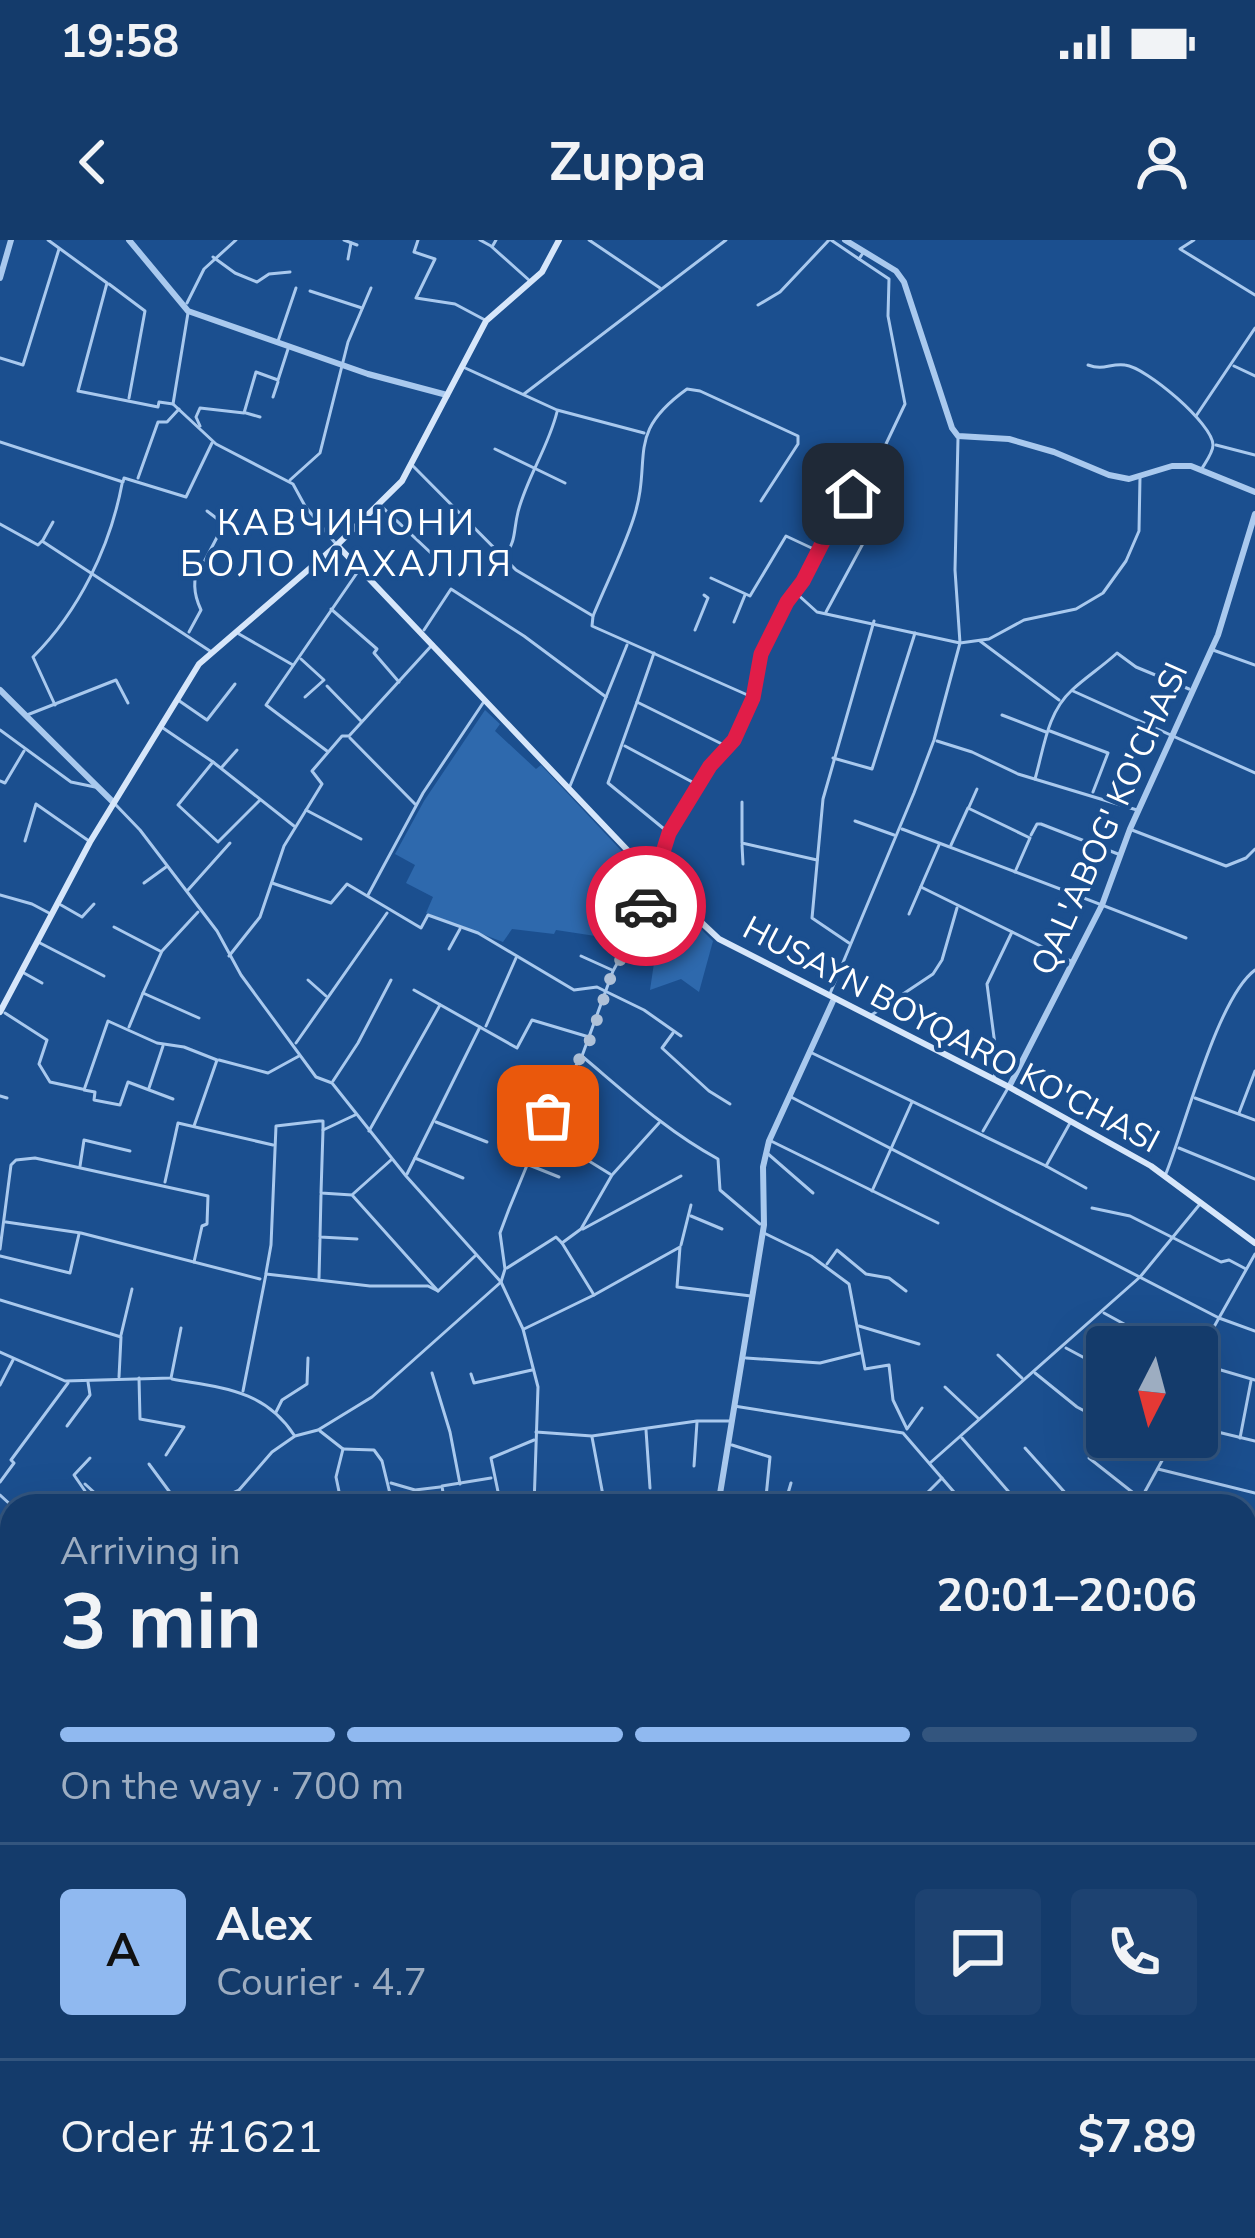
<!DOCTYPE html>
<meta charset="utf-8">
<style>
:root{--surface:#143b6b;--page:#1d4271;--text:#f1f3f6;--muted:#9dadc1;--line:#33557e;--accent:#90b9f0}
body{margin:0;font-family:"Nunito Sans",sans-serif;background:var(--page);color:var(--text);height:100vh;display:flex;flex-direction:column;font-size:45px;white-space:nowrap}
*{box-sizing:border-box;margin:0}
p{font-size:39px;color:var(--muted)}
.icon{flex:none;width:66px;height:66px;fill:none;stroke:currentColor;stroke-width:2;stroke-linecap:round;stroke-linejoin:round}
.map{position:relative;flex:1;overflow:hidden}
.sheet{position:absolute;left:0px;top:1254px;width:1257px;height:744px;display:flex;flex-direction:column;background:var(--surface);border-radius:36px 36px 0 0;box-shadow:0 12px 48px #0002,0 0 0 3px var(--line)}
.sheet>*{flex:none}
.needle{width:78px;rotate:186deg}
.buttons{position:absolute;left:1086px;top:1086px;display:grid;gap:24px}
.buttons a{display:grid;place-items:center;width:132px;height:132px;border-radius:12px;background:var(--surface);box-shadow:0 12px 48px #0002,0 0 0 3px var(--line);font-size:60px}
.pin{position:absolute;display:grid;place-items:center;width:102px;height:102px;color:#fff;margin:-51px;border-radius:24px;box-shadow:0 6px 18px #0006}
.courier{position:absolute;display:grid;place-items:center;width:120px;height:120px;margin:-60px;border:9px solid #e11d48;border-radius:50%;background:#fff;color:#222;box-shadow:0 3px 15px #0007}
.head em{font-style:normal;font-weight:700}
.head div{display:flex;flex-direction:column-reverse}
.head{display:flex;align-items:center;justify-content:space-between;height:204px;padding:0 60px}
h1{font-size:78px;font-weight:700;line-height:90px}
.bar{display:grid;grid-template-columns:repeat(4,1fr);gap:18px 12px;align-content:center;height:144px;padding:0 60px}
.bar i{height:15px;border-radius:9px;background:var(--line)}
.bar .on{background:var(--accent)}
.bar p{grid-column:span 4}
.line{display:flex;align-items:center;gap:30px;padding:0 60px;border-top:3px solid var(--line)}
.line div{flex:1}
.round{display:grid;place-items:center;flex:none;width:126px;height:126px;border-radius:12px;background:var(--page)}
.status{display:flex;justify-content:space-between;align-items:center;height:84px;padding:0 60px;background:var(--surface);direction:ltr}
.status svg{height:33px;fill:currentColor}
header{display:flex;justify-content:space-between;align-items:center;height:156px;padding:0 60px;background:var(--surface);font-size:54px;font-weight:700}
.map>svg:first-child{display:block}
.green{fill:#2e69ad}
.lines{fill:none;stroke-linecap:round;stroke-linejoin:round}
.minor{stroke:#a9c9ee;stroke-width:3}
.tertiary{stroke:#a9c9ee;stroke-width:6}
.secondary{stroke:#d6e6fa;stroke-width:6}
.done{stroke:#afc1d8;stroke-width:12;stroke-dasharray:0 21.6}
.route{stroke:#e11d48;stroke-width:15}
.labels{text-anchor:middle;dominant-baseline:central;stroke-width:9;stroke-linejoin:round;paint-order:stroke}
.street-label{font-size:33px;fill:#fff;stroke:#1b4f8f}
.neighbourhood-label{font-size:36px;letter-spacing:3px;fill:#fff;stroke:#1b4f8f}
</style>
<div class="status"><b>19:58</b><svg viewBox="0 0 49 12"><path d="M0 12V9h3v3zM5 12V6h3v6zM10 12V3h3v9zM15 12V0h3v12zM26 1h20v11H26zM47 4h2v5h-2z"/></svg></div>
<header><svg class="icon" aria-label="back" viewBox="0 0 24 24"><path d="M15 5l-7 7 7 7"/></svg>Zuppa<svg class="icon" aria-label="person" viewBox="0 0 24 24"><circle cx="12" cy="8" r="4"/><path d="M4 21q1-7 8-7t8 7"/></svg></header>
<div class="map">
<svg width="1255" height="1998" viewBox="0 0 1255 1998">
<rect width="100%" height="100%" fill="#1b4f8f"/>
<g class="green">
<polygon points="485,470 500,484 495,491 536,529 541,525 646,637 645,662 629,700 604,694 602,697 556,690 554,694 512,689 503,702 426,673 433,657 406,643 415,625 395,614 424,561"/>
<polygon points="658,659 682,670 713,701 699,752 681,739 650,750 654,723 632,716"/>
</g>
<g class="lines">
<g class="minor">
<polyline points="48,0 107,43 78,151 158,167 159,162 173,164 216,204 293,244 305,266 336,304"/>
<polyline points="344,0 357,5"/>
<polyline points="418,0 414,12 435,19 416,58 455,64 485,80"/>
<polyline points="480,0 491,6"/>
<polyline points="496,0 492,7 530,41"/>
<polyline points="589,0 660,48"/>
<polyline points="831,0 859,19 863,13"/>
<polyline points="1194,0 1180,9 1255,55"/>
<polyline points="213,17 235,33 257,42 269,34 290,32"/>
<polyline points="348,19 351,3"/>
<polyline points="109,44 145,71 129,158"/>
<polyline points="310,51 362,68"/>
<polyline points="187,63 204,29 236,0"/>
<polyline points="758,65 780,52 829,0"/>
<polyline points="278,101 296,48"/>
<polyline points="0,118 23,125 59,9"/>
<path d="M1088,125C1104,131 1110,123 1125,125C1146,127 1213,184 1213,205C1213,213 1205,223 1201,230"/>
<polyline points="1234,126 1255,136"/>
<polyline points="463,127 557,170 644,193"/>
<polyline points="524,154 726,0"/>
<polyline points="273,157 278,142"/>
<polyline points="173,164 188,73"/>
<polyline points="246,173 260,177"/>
<polyline points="1196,176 1255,88"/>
<polyline points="200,186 196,177 200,168 244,173 256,132 278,140 288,109"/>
<polyline points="0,202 123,242 124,238 186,257 212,203"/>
<polyline points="1216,205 1255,215"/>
<polyline points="495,209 565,243"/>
<polyline points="413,226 516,330 593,376 592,386 752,457"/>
<polyline points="138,238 158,182 167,182 179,169"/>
<polyline points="290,240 320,213 348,102 371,48"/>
<polyline points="380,265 432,314"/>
<polyline points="0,284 38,305 42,301 210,411"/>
<polyline points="43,300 53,282"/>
<path d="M504,318C517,299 513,292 518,272C527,237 548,208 557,172"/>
<polyline points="711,338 750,356 786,296 818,311"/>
<polyline points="796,353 817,372 960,403 955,330 958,198"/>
<polyline points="331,369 377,409 374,413 399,442"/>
<polyline points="826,372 866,298"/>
<path d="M593,376C606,344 622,313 633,280C654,218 623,195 687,149L700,151L798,196V204L761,261"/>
<polyline points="734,382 745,355"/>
<polyline points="424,390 451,349 524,396 606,457"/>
<polyline points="695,390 708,358 704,355"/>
<path d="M189,392L201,370C193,353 193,340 199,322L203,324L224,284L207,271"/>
<polyline points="239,394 293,425"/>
<polyline points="980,401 1059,460"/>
<polyline points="1213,410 1255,425"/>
<polyline points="654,413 637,462 726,506"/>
<polyline points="301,419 324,440 305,457"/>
<polyline points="327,446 361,481"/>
<polyline points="1073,451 1255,533"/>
<polyline points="178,460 207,480 235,444"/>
<polyline points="637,462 608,543 669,593"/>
<path d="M55,465L33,417C79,371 110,307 122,244"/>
<polyline points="27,475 116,440 128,463"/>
<polyline points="1002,475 1046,492"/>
<polyline points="163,488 213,522 294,586"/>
<polyline points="0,490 71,542 95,547"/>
<polyline points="1050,491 1108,513 1093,552"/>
<polyline points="350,498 415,564"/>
<polyline points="937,501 972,512 1018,534 1137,570"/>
<polyline points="625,506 696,544"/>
<polyline points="327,511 266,465 359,330"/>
<polyline points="833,518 872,529 915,393"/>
<polyline points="213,522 178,565 218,602 260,560"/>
<polyline points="222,527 237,510"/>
<path d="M1035,539C1044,508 1047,473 1072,450C1086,437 1103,426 1117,413L1136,427L1189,449"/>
<polyline points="0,541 5,543 24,511"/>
<polyline points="570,546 627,405"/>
<polyline points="742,562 742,603 817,620"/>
<polyline points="115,564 140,590 217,691 241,735 316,837 332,843 406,936 501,1042 523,1089 538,1147 534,1266"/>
<polyline points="969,567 977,549"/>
<polyline points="306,570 361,599"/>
<polyline points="855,581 894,595"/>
<path d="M902,589C997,625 1091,660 1186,698"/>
<polyline points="1132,590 1226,626 1246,618 1255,609"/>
<polyline points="1031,595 1037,584 1041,584 1118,614"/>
<polyline points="25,601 36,564 89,601"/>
<polyline points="742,605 743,624"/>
<polyline points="951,605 968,568 1030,598 1015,632"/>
<polyline points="144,643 166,627"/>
<polyline points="272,643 331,663 347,644 421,688 428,675 478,693 574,750 597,747 607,752 644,770 681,796"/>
<polyline points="921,647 1073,722"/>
<polyline points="188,650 230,603"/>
<polyline points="0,655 32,664 49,673"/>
<polyline points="368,655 423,553 483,463"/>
<polyline points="61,665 82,677 94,664"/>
<polyline points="909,674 939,605"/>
<polyline points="114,687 160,711"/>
<polyline points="40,703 104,736"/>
<polyline points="849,703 812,678 823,559 874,381"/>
<polyline points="449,709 460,689"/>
<polyline points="229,716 260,677 284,606 322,544 312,531 342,496 349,496 433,404"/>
<polyline points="581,716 612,730"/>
<polyline points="24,733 42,743"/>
<polyline points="308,740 326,756"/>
<polyline points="414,750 517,808 532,780 589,797"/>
<polyline points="143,753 162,711 198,672"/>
<polyline points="829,756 914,553 934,500 960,403 989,399 1024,380 1076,369 1103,353 1126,321 1139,291 1140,237"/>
<polyline points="5,773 47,800 39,824 50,842 82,849"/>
<polyline points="870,776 933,734 942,720 957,668"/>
<polyline points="486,786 516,718"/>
<polyline points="129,787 143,753 199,778"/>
<polyline points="673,793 662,808 709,851 730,864"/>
<polyline points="296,803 387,673"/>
<polyline points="810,812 1046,926"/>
<path d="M583,817C627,854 668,892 718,919L720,950L760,984"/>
<polyline points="219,820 268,833 299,816"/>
<polyline points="994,838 997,820 987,744 1012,692"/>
<polyline points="333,841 358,803 391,740"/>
<polyline points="149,848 163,806"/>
<polyline points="0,856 7,858"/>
<polyline points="791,857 1219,1078 1255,1091"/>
<polyline points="1195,858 1255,880"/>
<polyline points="173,859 128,842 120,865 94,860 95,852 84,850 108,781 157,803 184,807 217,820 194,886"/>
<polyline points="1239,873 1255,831"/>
<polyline points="436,882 487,902"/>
<polyline points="1070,883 1046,926 1086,948"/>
<polyline points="323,890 321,953 352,955 438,1051 475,1016"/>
<polyline points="369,891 440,765"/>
<polyline points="983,891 1008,848"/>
<polyline points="771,901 938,983"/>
<polyline points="1179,908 1255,939"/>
<polyline points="576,913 610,934"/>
<polyline points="767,913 813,953"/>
<polyline points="415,918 463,938"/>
<polyline points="529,925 559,937"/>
<polyline points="80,926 84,900 130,911"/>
<polyline points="407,934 480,787"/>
<path d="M1165,936C1185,888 1217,758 1255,730"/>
<polyline points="165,942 178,883 273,905"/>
<polyline points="872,951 912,862"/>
<polyline points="353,954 391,920"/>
<polyline points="321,955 320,997 357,999"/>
<polyline points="1092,968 1130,976 1221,1022 1229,1020 1246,1029"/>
<polyline points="691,976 722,989"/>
<polyline points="6,982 81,993 260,1039"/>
<polyline points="583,989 681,936"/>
<polyline points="764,993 811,1016 849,1044 865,1129 889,1125 893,1160 907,1189 922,1168"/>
<polyline points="681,1005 691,965"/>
<polyline points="0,1009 11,925 16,920 35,918 208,956 207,984 202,986 194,1022"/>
<polyline points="0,1016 70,1033 79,994"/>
<polyline points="827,1024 837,1010 866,1034 889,1038 906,1051"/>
<polyline points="507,1028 556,997 562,1003 581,989 612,935 659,883"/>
<polyline points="266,1033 271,1005 276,886 319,881 323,881 323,890 355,875"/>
<polyline points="319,1038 320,999"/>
<polyline points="594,1055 680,1007 677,1047 751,1056"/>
<polyline points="0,1060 121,1097 119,1137"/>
<polyline points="1104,1073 1166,1107"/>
<polyline points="859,1086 919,1104"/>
<polyline points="524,1089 594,1055 562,1003"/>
<polyline points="121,1095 132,1049"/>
<polyline points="1066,1108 1107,1130"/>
<polyline points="0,1112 65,1141 171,1138 181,1088"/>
<polyline points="998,1115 1022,1138"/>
<polyline points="1197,1117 1255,1014"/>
<polyline points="746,1118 820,1123 860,1113"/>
<polyline points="1197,1123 1255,1140"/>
<polyline points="432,1133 450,1192 460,1244"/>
<polyline points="1035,1133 1077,1167 1107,1183"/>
<polyline points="471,1134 474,1143 532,1130"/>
<polyline points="139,1138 140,1179 184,1187 166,1215"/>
<path d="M172,1139C221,1148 264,1149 294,1195"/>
<polyline points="0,1145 13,1120"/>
<polyline points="945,1147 979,1179"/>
<polyline points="243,1151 266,1034 370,1046 428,1046 438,1051"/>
<polyline points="734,1166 903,1193 966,1266"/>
<polyline points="276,1172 282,1160 307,1144 308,1118"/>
<polyline points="67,1186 90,1155 88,1142"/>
<polyline points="1197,1187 1255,1201"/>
<polyline points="646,1190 650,1248"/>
<polyline points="320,1191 343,1209 336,1237 342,1266"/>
<polyline points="1107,1191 1089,1218 1141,1259"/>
<polyline points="536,1192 592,1196 697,1181 730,1181"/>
<polyline points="592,1197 605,1266"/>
<polyline points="1133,1197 1165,1215"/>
<polyline points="962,1198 1021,1266"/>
<polyline points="1240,1198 1251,1141"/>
<polyline points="732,1205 770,1217 766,1257 786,1260 791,1243"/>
<polyline points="1025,1208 1077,1266"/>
<polyline points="343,1209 374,1210 382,1221 393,1266"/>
<polyline points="930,1223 1140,1037 1200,964"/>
<polyline points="149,1224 180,1266"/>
<polyline points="694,1226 697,1182"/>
<polyline points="1158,1229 1255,1253"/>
<polyline points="0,1242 14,1223 11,1220 68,1143"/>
<polyline points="391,1243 415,1250 440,1247"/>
<polyline points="85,1244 109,1266"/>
<polyline points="0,1255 12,1266"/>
<polyline points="71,1266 85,1251 74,1235 90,1218"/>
<polyline points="203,1266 239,1250 272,1212 295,1196 318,1190 372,1157 501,1042 505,1029 500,993 509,969 553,862 582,816 613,731 643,676 669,593 710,526 734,499 753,457 761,414 787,362 803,341 836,276 885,206 905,164 888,76 889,39 859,19"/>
<polyline points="286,1266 297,1260 300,1266"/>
<polyline points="445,1266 442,1246 491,1238"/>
<polyline points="501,1266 491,1218 534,1200"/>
<polyline points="914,1266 942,1238"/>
<polyline points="1137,1266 1175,1197"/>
<polyline points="1245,1314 1255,1317"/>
<polyline points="0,1393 12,1406"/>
<polyline points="1245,1426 1255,1428"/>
<polyline points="0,1440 12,1421"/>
<polyline points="1245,1487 1255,1489"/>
<polyline points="0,1536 12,1544"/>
<polyline points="0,1592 12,1600"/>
<polyline points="0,1672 12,1665"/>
<polyline points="0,1720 12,1754"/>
<polyline points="1245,1773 1255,1774"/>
<polyline points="0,1865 12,1873"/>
<polyline points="0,1900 7,1868 12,1862"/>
<polyline points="1245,1920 1255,1919"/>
<polyline points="0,1982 25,1998"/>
<polyline points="183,1986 206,1991 207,1986"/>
<polyline points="267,1986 290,1998"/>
<polyline points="319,1986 344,1998"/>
<polyline points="76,1998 84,1986"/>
<polyline points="131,1998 138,1986"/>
<polyline points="380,1998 410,1992 440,1998"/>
<polyline points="471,1998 473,1986"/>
<polyline points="568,1998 572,1986"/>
<polyline points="710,1998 712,1986"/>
<polyline points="766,1998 768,1986"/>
<polyline points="855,1998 858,1991 875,1998"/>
<polyline points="1255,1998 1255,1986"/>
</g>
<g class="tertiary">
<polyline points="129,0 188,71 368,134 447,155"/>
<polyline points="845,0 896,31 904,42 952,188 958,196 1009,199 1054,212 1109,235 1129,239 1172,226 1191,226 1255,252"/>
<polyline points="0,38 11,0"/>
<polyline points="0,450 114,563"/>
<polyline points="1009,847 1102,665 1130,589 1218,395 1255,274"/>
<polyline points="718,1266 764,985 763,927 769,901 833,761"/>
<polyline points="1245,1630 1255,1626"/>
<polyline points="628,1998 631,1986"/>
<polyline points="1183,1998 1184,1986"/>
</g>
<g class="secondary">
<polyline points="337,305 653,637 719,699 1009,847 1151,926 1255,1003"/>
<polyline points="0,772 90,602 199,424 337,305 402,241 486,81 542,32 559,0"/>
</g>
</g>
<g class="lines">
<polyline class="done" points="548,876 591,798 613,730 631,705 646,666"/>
<polyline class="route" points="646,666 669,593 710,526 734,500 753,458 761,414 787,362 803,341 836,276 853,254"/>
</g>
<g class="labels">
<g class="street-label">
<text transform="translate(1110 579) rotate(-66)">QAL'ABOG' KO'CHASI</text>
<text transform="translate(951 795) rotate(28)">HUSAYN BOYQARO KO'CHASI</text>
</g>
<g class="neighbourhood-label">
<text x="347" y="283">КАВЧИНОНИ<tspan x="347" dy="41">БОЛО МАХАЛЛЯ</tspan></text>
</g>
</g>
</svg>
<div class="buttons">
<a><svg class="needle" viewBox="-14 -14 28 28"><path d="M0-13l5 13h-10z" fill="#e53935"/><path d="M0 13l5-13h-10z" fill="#9dadc1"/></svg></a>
</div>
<div class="pin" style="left:548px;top:876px;background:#ea580c"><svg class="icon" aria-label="bag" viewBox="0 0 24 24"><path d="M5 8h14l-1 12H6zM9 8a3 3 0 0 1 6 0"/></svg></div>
<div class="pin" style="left:853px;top:254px;background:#1f2937"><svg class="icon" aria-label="home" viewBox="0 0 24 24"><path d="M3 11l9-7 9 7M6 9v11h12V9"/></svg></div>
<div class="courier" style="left:646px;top:666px"><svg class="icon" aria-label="car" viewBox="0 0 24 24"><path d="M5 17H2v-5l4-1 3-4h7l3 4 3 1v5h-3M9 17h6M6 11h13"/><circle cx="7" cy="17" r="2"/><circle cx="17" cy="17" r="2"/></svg></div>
<section class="sheet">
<div class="head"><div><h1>3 min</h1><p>Arriving in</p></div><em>20:01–20:06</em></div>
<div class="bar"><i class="on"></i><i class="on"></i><i class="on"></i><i></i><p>On the way · 700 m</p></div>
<div class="line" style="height:216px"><b class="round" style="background:var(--accent);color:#111">A</b><div><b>Alex</b><p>Courier · 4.7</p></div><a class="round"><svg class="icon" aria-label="chat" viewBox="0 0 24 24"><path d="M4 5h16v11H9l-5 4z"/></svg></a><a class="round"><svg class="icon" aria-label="phone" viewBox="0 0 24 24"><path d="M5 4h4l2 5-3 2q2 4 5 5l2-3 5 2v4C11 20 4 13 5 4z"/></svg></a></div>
<div class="line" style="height:156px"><div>Order #1621</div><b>$7.89</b></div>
</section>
</div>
